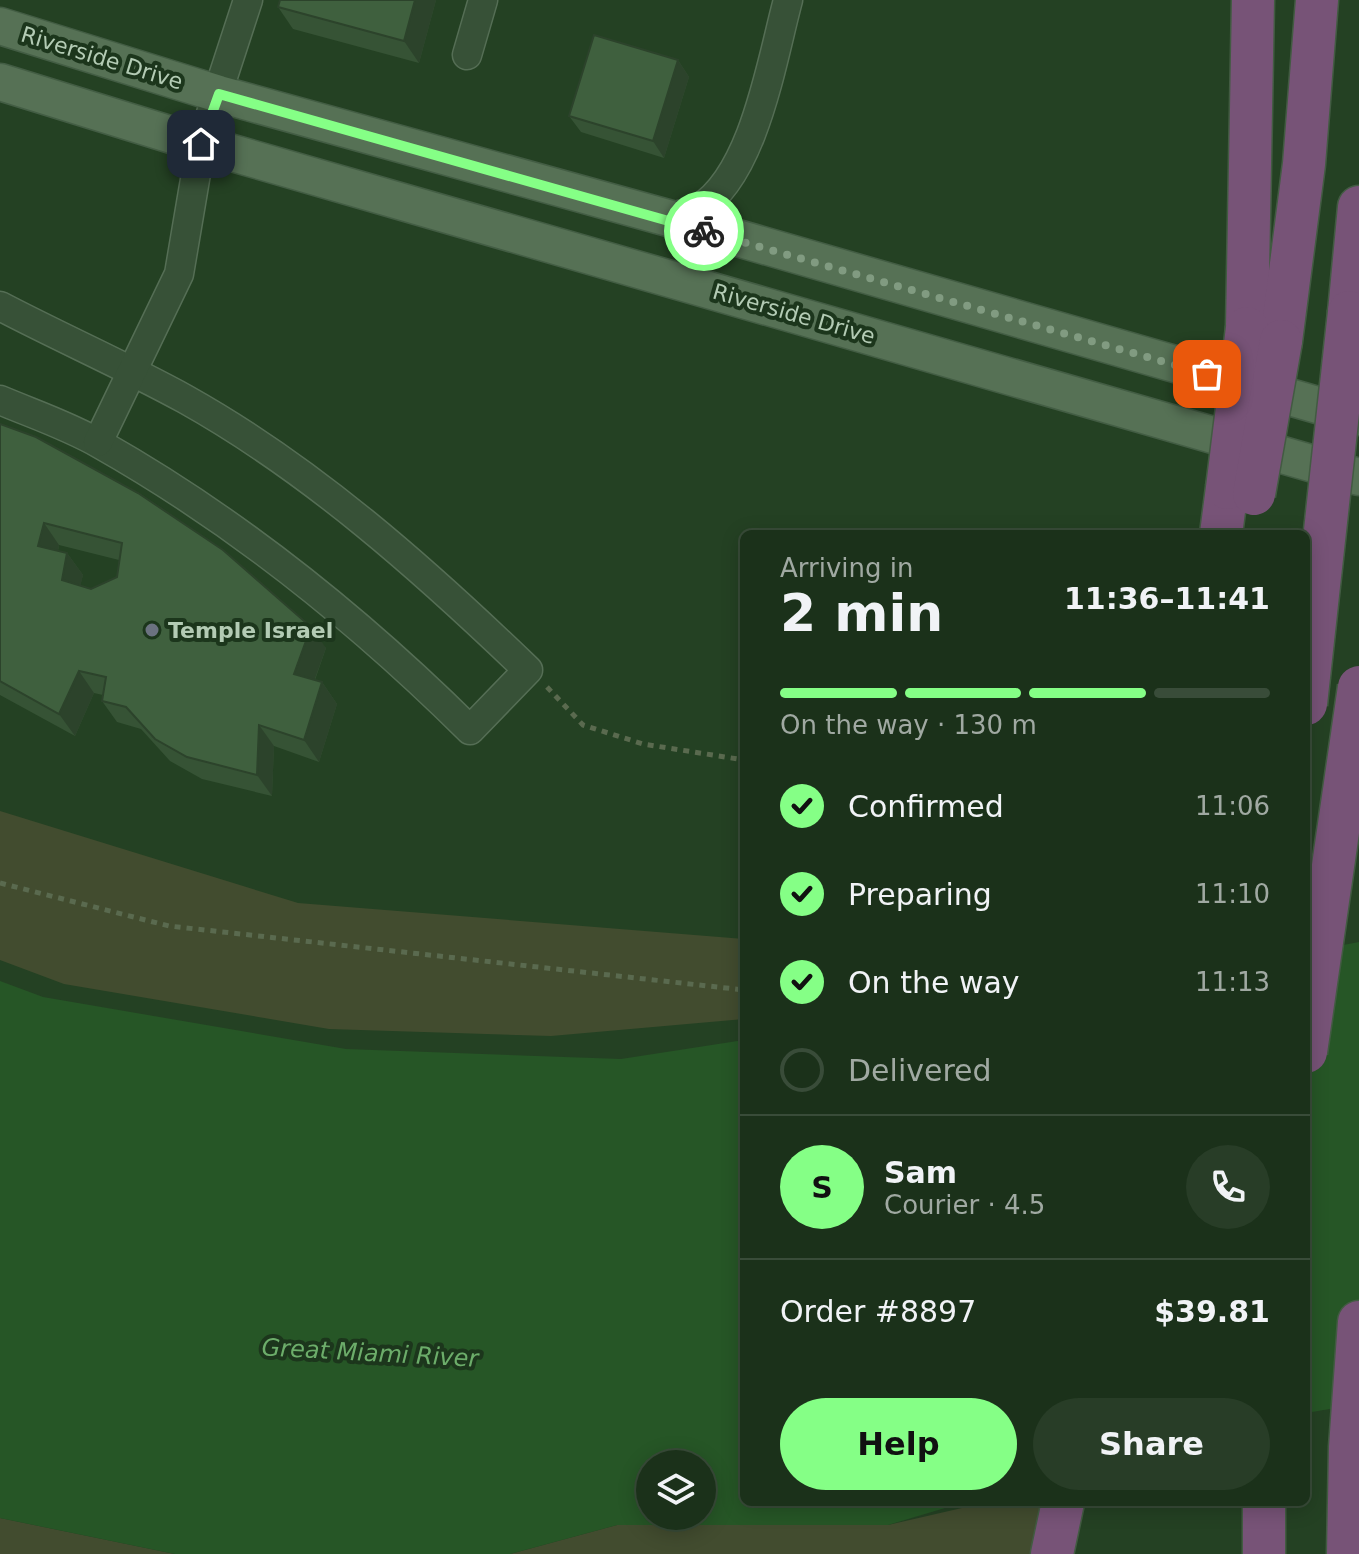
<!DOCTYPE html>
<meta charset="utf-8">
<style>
:root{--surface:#1b311a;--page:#283d27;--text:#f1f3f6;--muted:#a0a9a2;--line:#394c39;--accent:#85ff86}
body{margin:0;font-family:"DejaVu Sans",sans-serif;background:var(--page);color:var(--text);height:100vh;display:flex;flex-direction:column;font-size:30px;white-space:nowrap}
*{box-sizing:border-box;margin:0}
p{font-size:26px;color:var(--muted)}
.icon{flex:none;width:44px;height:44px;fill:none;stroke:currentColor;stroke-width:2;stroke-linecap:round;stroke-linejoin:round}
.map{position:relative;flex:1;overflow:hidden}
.details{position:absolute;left:740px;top:530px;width:570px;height:976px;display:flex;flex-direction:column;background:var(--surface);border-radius:12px;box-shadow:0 4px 20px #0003,0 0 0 2px var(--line)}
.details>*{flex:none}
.tools{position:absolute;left:636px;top:1450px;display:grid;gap:16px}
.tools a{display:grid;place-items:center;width:80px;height:80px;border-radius:50%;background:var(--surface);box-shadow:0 4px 20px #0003,0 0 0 2px var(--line);font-size:40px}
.pin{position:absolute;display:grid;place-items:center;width:68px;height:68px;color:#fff;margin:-34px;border-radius:16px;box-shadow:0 4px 12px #0006}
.courier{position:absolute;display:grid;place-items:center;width:80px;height:80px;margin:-40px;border:6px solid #85ff86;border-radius:50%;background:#fff;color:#222;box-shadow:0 2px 10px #0007}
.head em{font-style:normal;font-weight:700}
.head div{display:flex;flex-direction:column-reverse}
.head{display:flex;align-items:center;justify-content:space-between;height:136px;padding:0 40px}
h1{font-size:52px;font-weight:700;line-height:60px}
.bar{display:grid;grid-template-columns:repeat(4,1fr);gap:12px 8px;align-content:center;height:96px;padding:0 40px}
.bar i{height:10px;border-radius:6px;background:var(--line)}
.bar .active{background:var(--accent)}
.bar p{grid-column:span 4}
.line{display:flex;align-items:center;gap:20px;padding:0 40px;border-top:2px solid var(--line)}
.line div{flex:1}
.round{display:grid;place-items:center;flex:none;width:84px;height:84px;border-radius:42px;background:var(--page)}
ol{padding:0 40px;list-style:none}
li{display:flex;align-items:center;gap:24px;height:88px}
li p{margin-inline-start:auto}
li .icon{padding:8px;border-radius:50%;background:var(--accent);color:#111;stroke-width:4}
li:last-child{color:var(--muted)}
li i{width:44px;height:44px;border:4px solid var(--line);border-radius:50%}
.cta{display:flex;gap:16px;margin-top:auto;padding:16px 40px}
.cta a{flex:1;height:92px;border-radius:48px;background:var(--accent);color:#111;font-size:32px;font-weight:700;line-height:92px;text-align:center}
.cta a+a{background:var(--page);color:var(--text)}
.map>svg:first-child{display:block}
.green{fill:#424c2f}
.water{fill:#265626;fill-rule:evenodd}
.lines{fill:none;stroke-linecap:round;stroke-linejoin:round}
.minor-casing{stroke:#556e55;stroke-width:31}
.major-casing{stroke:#435d44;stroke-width:39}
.highway-casing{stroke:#425b42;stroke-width:45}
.path{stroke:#5a6a4f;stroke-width:5;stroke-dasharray:6 6;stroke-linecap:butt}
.minor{stroke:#375137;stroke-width:28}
.major{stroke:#567155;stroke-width:36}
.highway{stroke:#775377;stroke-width:42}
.highway-bridge-casing{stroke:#425b42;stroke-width:45;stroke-linecap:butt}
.highway-bridge{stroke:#775377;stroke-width:42}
.wall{fill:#365335;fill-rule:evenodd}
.shaded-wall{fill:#2c432b}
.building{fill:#3f603e;stroke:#2c432b;stroke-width:2;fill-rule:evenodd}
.done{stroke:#819b81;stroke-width:8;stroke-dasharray:0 14.4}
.route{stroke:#85ff86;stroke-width:10}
.worship-dot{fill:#6b7280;stroke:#1c361c;stroke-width:3}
.labels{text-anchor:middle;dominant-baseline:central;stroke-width:8;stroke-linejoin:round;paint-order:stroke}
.street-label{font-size:22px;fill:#b3cbb4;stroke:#1c361c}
.poi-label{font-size:22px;font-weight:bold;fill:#b3cbb4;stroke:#1c361c;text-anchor:start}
.water-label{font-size:24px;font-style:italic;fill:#6cad6a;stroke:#1c361c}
</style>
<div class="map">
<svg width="1359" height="1554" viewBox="0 0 1359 1554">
<rect width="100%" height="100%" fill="#244123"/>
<g class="green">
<polygon points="0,811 298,903 744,939 744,1019 551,1036 329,1029 64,984 0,960"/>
<polygon points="988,1502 1061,1502 1047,1554 510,1554 617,1525 888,1525"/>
<polygon points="0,1518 175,1554 0,1554"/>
</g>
<g class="water">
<polygon points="1359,942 1359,1404 1306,1413 1306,952"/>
<path d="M0,981L43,997L346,1049L621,1059L744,1040V1502H965L888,1525H617L510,1554H175L0,1518ZM650,1464H702V1516H650Z"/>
</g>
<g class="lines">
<defs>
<g id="minor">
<polyline points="467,55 483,0"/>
<path d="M668,218C677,215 690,214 698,209C754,176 772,59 788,0"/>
<path d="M0,306C61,338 125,366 185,399C312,470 424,570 528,670L470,730C359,620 236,521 100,444C69,426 33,414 0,400"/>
<polyline points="98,442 179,274 201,144 248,0"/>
</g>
<g id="major">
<polyline points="0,26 219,94 668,218 1359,417"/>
<polyline points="0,82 201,144 1359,477"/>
</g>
<g id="highway">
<polyline points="1349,312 1359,207"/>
<polyline points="1247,328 1253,0"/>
<polyline points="1281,341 1304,164 1317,0"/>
<polyline points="1221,534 1227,488"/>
<polyline points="1052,1554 1063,1502"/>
<polyline points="1264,1554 1264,1502"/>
<polyline points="1348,1554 1350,1447 1359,1322"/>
</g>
</defs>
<use href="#minor" class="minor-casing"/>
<use href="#major" class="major-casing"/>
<use href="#highway" class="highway-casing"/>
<g class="path">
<polyline points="547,687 583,725 643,744 744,760"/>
<polyline points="0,883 169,926 744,990"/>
</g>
<use href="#minor" class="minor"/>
<use href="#major" class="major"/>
<use href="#highway" class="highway"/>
<defs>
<g id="highway-bridge">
<polyline points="1227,488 1247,328"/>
<polyline points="1254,494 1281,341"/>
<polyline points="1306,704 1349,312"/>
<polyline points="1306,1052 1359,687"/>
</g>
</defs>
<use href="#highway-bridge" class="highway-bridge-casing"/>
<use href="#highway-bridge" class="highway-bridge"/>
</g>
<g class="wall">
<polygon points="280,0 436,0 419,63 293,29 278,7"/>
<polygon points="678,60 689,77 664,158 581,132 569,116"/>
<path d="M0,424L326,648L315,680L322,682L337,704L319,762L274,746L272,796L202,779L170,761L141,729L117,722L102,701L103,695L94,693L75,736L0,695ZM59,545L119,560L117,577L91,589L80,586L83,575L67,553L58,551Z"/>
</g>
<g class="shaded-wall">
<polygon points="415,0 436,0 419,63 404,41"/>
<polygon points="678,60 689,77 664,158 653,141"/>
<polygon points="44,523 59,545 54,568 38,546"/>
<polygon points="67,553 83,575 77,601 62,580"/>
<polygon points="311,627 326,648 309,695 294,674"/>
<polygon points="79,671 94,693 75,736 59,714"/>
<polygon points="322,682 337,704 319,762 304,740"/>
<polygon points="259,725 274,746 272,796 257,775"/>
</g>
<g class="building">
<polygon points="280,0 415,0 404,41 278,7"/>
<polygon points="594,35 678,60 653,141 569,116"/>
<path d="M0,424L36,437L138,493L223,550L311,627L294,674L322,682L304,740L259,725L257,775L187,757L155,739L126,707L102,701L106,677L79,671L59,714L0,681ZM44,523L122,543L117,577L91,589L62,580L67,553L38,546Z"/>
</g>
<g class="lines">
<polyline class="done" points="704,231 1207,374"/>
<polyline class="route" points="201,144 219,94 704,231"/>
</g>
<circle class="worship-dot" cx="152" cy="630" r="8"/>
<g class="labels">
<g class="street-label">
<text transform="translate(102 58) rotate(17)">Riverside Drive</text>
<text transform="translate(794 314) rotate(16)">Riverside Drive</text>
</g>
<g class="poi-label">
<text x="168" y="630">Temple Israel</text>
</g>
<g class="water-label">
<text transform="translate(370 1353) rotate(3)">Great Miami River</text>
</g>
</g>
</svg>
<div class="tools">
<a><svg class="icon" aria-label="layers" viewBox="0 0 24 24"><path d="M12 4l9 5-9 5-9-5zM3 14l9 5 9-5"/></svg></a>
</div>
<div class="pin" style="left:1207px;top:374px;background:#ea580c"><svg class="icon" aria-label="bag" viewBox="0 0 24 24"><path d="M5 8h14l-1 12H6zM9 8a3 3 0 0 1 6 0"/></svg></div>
<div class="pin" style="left:201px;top:144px;background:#1f2937"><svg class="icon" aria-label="home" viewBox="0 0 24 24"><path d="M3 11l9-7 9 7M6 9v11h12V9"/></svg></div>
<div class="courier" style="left:704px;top:231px"><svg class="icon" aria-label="bike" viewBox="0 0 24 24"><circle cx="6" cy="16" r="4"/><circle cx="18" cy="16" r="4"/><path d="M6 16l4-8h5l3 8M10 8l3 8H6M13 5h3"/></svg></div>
<section class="details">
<div class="head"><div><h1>2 min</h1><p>Arriving in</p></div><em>11:36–11:41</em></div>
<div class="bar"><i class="active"></i><i class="active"></i><i class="active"></i><i></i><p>On the way · 130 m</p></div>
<ol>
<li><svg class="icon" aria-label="check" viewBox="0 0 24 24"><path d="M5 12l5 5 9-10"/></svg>Confirmed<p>11:06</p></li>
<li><svg class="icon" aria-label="check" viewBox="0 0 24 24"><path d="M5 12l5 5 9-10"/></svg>Preparing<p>11:10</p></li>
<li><svg class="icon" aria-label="check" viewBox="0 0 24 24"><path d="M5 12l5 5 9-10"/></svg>On the way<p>11:13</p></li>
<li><i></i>Delivered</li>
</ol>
<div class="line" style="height:144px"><b class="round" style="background:var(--accent);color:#111">S</b><div><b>Sam</b><p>Courier · 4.5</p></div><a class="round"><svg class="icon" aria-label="phone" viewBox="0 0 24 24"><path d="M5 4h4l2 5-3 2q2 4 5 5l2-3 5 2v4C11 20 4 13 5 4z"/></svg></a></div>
<div class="line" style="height:104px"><div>Order #8897</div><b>$39.81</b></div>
<div class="cta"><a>Help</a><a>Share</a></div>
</section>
</div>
